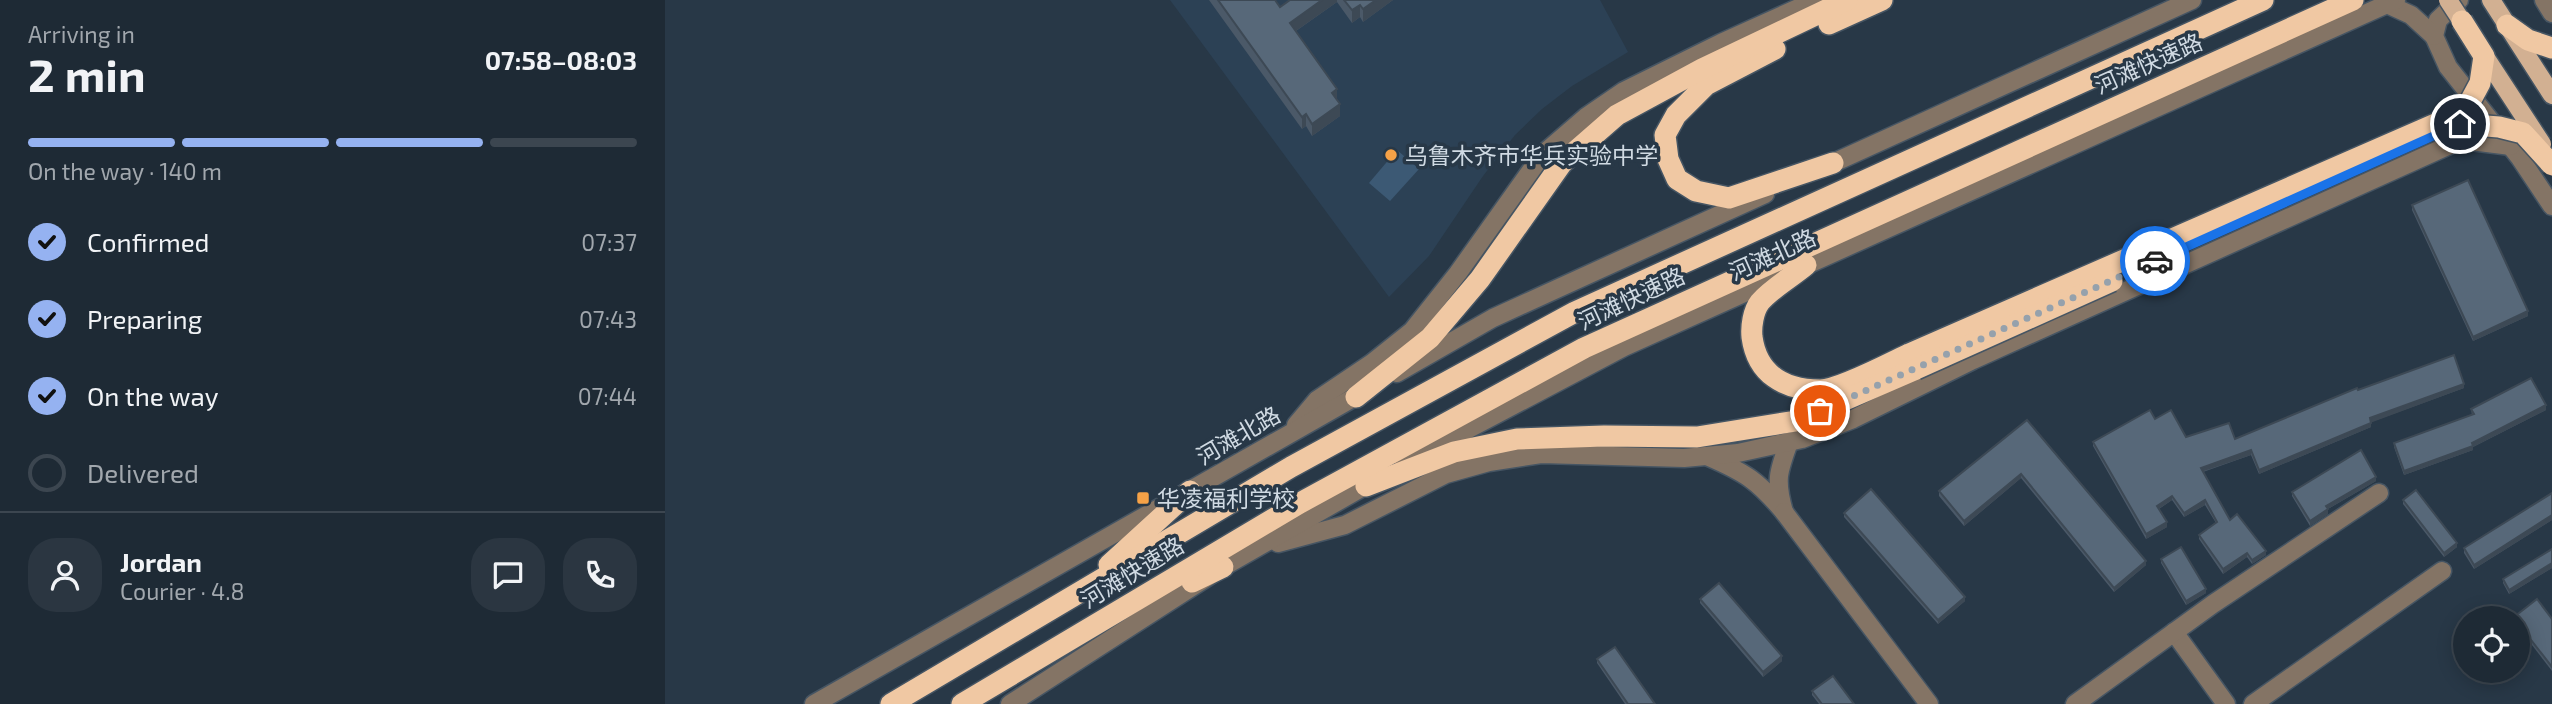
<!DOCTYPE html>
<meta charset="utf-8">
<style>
:root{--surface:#1e2a35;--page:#2b3641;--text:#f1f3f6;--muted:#a1a7ad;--line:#3c4650;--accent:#95b2f1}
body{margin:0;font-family:"Exo 2","Noto Sans SC",sans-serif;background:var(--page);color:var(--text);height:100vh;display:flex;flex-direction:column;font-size:26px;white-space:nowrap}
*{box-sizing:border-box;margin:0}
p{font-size:23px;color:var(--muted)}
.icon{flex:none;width:38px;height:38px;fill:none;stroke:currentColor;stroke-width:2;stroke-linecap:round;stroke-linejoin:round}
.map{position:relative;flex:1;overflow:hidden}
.panel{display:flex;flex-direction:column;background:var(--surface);width:665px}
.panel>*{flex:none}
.buttons{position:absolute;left:1788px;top:606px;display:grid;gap:14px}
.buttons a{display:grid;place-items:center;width:77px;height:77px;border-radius:50%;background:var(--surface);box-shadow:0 4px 18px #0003,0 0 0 2px var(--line);font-size:35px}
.pin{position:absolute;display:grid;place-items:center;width:60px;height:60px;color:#fff;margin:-30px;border:4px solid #fff;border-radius:50%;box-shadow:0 2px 7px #0007}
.courier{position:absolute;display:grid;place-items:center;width:70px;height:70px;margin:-35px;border:5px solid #1a73e8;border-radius:50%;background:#fff;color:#222;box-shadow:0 2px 9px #0007}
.overview em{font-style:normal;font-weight:700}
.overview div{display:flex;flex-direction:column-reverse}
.overview{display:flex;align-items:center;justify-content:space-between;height:119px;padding:0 28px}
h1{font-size:46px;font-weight:700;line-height:52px}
.bar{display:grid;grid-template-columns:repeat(4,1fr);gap:10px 7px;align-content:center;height:84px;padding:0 28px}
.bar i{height:9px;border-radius:5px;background:var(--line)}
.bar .on{background:var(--accent)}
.bar p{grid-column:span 4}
.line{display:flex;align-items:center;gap:18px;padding:0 28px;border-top:2px solid var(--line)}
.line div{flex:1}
.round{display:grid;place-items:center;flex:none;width:74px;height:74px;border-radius:28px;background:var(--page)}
ol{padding:0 28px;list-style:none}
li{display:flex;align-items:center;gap:21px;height:77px}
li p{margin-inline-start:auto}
li .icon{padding:7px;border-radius:50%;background:var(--accent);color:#111;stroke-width:4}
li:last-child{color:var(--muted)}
li i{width:38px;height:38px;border:4px solid var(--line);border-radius:50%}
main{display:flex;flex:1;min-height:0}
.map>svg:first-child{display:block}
.built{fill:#2c4155}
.green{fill:#3c5974}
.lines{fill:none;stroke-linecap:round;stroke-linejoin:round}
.minor-casing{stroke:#465563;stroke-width:21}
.major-casing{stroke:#465563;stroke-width:21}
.highway-casing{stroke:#465563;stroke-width:24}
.minor{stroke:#847465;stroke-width:18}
.major{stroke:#d2b092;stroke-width:18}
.highway{stroke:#f0c8a3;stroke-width:21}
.major-bridge-casing{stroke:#465563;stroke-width:21;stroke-linecap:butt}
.highway-bridge-casing{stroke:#465563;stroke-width:24;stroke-linecap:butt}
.major-bridge{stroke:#d2b092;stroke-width:18}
.highway-bridge{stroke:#f0c8a3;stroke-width:21}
.wall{fill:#4b5968}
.shaded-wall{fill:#3d4955}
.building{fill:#576879;stroke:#3d4955;stroke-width:2}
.done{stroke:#95a1ac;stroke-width:7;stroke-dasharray:0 12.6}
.route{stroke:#1a73e8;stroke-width:9}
.poi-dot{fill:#f6a247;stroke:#283847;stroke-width:2.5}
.labels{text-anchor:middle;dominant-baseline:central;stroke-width:7;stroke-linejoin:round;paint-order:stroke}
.street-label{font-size:23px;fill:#d0dae3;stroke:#283847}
.poi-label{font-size:23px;fill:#d0dae3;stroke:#283847;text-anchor:start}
</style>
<main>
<section class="panel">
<div class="overview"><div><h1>2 min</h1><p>Arriving in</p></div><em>07:58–08:03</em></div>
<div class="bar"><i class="on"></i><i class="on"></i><i class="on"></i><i></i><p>On the way · 140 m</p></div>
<ol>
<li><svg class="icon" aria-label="check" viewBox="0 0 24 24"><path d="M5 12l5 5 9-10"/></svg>Confirmed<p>07:37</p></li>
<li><svg class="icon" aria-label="check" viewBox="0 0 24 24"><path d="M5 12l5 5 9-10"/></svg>Preparing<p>07:43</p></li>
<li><svg class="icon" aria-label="check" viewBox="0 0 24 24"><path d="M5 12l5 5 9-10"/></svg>On the way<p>07:44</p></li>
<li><i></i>Delivered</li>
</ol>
<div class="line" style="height:126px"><a class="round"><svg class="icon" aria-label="person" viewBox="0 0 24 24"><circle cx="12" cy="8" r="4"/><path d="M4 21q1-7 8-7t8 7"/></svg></a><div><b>Jordan</b><p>Courier · 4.8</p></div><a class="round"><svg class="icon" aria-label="chat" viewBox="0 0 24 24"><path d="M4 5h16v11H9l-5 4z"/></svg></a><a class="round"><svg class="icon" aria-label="phone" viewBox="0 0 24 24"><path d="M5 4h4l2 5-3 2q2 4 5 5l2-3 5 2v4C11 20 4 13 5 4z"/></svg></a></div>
</section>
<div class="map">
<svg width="1887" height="704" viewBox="0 0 1887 704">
<rect width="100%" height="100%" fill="#283847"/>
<polygon class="built" points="505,0 935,0 963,52 907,86 877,109 850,135 818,176 764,256 724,297"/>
<polygon class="green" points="732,150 754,169 725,201 704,183"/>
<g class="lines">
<defs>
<g id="minor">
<polyline points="1794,0 1773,20 1769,36 1783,67 1855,158 1887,206"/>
<polyline points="1879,0 1887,13"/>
<polyline points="1722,4 1746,15 1769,36"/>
<polyline points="1157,168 1527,0"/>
<polyline points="732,373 828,318 1100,194"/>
<polyline points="631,425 652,400 707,363 747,331 793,273 877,155 921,117 959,91 1056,43 1151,0"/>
<path d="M1044,457C1081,473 1093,481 1119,512C1110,480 1113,472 1124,442"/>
<polyline points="739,463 959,347 1731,0"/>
<polyline points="1119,512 1264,704"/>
<polyline points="613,543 680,525 781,474 824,462 876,454 1019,458 1073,453 1137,439 1188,419 1308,360 1787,144 1806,141 1846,146"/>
<polyline points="1509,632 1561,704"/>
<polyline points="149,704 702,390"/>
<polyline points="345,704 558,567 712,479"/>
<polyline points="1410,704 1548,604 1714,493"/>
<polyline points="1588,704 1777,571"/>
</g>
<polyline id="major" points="1826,0 1887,95"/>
<g id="highway">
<polyline points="1164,24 1217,0"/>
<polyline points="1842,25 1863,40 1887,48"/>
<polyline points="1110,49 1041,85 1011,115 1000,135 1003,159 1012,179 1031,191 1064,198 1168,163"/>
<path d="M1141,265C1127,277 1107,288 1095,302C1088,311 1086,327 1087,337C1092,374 1119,390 1155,390C1174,390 1225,363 1244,354"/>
<polyline points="691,397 765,338 815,279 897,163 952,115 1037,69 1182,0"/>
<polyline points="701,486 789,452 852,439 939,436 1032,437 1131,421 1251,369"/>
<polyline points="444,565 525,491"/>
<polyline points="527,582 558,567"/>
<polyline points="226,704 626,467 910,312 1598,0"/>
<polyline points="297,704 635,503 919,348 1688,0"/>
</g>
</defs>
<use href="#minor" class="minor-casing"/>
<use href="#major" class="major-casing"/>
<use href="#highway" class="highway-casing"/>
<use href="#minor" class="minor"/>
<use href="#major" class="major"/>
<use href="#highway" class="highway"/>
<defs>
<polyline id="major-bridge" points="1783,0 1877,144"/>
<g id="highway-bridge">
<polyline points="1779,131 1795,124 1834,127 1858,133 1887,165"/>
<polyline points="1244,354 1800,111 1815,83 1819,56 1797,21"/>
<polyline points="1251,369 1447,281"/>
</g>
</defs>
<use href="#major-bridge" class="major-bridge-casing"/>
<use href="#highway-bridge" class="highway-bridge-casing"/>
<use href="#major-bridge" class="major-bridge"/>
<use href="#highway-bridge" class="highway-bridge"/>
</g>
<g class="wall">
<polygon points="544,0 610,0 615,7 625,0 728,0 698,22 695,17 687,23 672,2 631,31 672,100 675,116 647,136 641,126 637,129"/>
<polygon points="1747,205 1863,316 1808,341 1747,210"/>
<polygon points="1799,388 1706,422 1706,427 1594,474 1586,455 1538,472 1565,520 1601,555 1587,564 1582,557 1558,574 1534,539 1534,535 1551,523 1540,505 1519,517 1507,500 1494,509 1502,527 1481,539 1428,446 1428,442 1490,419 1521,437 1570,439 1693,390"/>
<polygon points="1806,409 1881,410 1808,447 1808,450 1739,475 1729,447 1729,443 1807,415"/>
<polygon points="1362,420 1481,565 1449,592 1356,478 1299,526 1274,496 1274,491"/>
<polygon points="1711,481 1663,509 1663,514 1645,526 1627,496 1627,492"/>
<polygon points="1887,493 1887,520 1809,569 1799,553 1799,548"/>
<polygon points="1738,500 1792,547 1779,557 1738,504"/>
<polygon points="1179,513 1300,601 1273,624 1179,517"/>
<polygon points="1887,549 1887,568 1844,594 1838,583 1838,579"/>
<polygon points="1496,559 1541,593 1521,605 1496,563"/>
<polygon points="1035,599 1117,661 1098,677 1035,603"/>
<polygon points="1853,618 1887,619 1887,671 1853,627"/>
<polygon points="932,659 990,704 960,704 932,663"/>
<polygon points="1147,691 1189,704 1154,704 1147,695"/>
</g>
<g class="shaded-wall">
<polygon points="657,0 672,0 672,2 625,35 625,23"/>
<polygon points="711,0 728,0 698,22 698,9"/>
<polygon points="695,5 695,17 687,23 687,10"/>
<polygon points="672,89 672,102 667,93"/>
<polygon points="675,104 675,116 647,136 647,124"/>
<polygon points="641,114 641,126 637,129 637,117"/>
<polygon points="1863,311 1863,316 1808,341 1808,337"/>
<polygon points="1799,384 1799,388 1705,423 1705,418"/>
<polygon points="1881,405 1881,410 1808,447 1808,450 1739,475 1739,471 1807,443"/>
<polygon points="1706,423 1706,427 1594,474 1594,470"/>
<polygon points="1586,450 1586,455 1536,472 1536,468"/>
<polygon points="1356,474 1356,478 1299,526 1299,521"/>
<polygon points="1711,477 1711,481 1661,510 1661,506"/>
<polygon points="1507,496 1507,500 1492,510 1492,506"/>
<polygon points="1540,500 1540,505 1519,517 1519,513"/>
<polygon points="1663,509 1663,514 1645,526 1645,521"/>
<polygon points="1887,515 1887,520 1809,569 1809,565"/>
<polygon points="1502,522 1502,527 1481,539 1481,534"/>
<polygon points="1792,543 1792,547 1779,557 1779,553"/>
<polygon points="1601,551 1601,555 1587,564 1587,560"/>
<polygon points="1582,553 1582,557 1558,574 1558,569"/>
<polygon points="1481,561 1481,565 1449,592 1449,588"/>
<polygon points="1887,563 1887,568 1844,594 1844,590"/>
<polygon points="1541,589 1541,593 1521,605 1521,601"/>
<polygon points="1300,597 1300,601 1273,624 1273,620"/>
<polygon points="1117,656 1117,661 1098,677 1098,672"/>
</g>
<g class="building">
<polygon points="553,0 610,0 615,7 625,0 657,0 625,23 672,89 667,93 675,104 647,124 641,114 637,117"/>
<polygon points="679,0 711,0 698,9 695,5 687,10"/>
<polygon points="1803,180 1863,311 1808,337 1747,205"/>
<polygon points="1789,355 1799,384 1705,418 1706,423 1594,470 1586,450 1536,468 1565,520 1572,514 1601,551 1587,560 1582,553 1558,569 1534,535 1552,522 1540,500 1519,513 1507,496 1492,506 1502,522 1481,534 1428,442 1485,410 1490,419 1506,410 1521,437 1564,423 1570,439 1692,388 1693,390"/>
<polygon points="1866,378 1881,405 1807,443 1808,446 1739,471 1729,443 1809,414 1806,409"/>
<polygon points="1362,420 1481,561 1449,588 1356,474 1299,521 1274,491"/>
<polygon points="1696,450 1711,477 1661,506 1663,509 1645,521 1627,492"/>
<polygon points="1206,489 1300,597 1273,620 1179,513"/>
<polygon points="1751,490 1792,543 1779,553 1738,500"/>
<polygon points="1887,493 1887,515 1809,565 1799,548"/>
<polygon points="1516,547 1541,589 1521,601 1496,559"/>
<polygon points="1887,549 1887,563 1844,590 1838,579"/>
<polygon points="1054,583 1117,656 1098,672 1035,599"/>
<polygon points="1872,599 1887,619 1887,667 1853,623 1853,618 1849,617"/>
<polygon points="950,647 990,704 963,704 932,659"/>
<polygon points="1168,676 1189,704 1157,704 1147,691"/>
</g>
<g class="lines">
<polyline class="done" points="1155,411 1490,261"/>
<polyline class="route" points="1490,261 1795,124"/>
</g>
<g class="poi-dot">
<circle cx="726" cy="155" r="7"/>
<rect x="471" y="491" width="14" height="14" rx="3.5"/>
</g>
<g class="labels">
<g class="street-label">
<text transform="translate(1483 63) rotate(-24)">河滩快速路</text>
<text transform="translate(1107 254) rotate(-24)">河滩北路</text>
<text transform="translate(966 298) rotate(-25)">河滩快速路</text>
<text transform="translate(573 435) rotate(-30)">河滩北路</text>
<text transform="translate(467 572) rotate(-31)">河滩快速路</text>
</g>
<g class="poi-label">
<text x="740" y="155">乌鲁木齐市华兵实验中学</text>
<text x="492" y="498">华凌福利学校</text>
</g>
</g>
</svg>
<div class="buttons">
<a><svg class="icon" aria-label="locate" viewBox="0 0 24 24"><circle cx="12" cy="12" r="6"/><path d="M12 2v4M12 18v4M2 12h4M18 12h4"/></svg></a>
</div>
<div class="pin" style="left:1155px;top:411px;background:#ea580c"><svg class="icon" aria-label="bag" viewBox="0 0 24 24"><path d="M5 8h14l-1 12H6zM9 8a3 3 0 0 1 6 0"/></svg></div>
<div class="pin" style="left:1795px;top:124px;background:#1f2937"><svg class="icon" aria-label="home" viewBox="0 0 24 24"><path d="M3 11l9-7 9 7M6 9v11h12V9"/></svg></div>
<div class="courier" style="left:1490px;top:261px"><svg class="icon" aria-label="car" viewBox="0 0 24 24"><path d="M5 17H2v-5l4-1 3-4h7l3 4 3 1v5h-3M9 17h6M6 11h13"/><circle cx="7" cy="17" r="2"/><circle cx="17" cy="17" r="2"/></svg></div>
</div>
</main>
